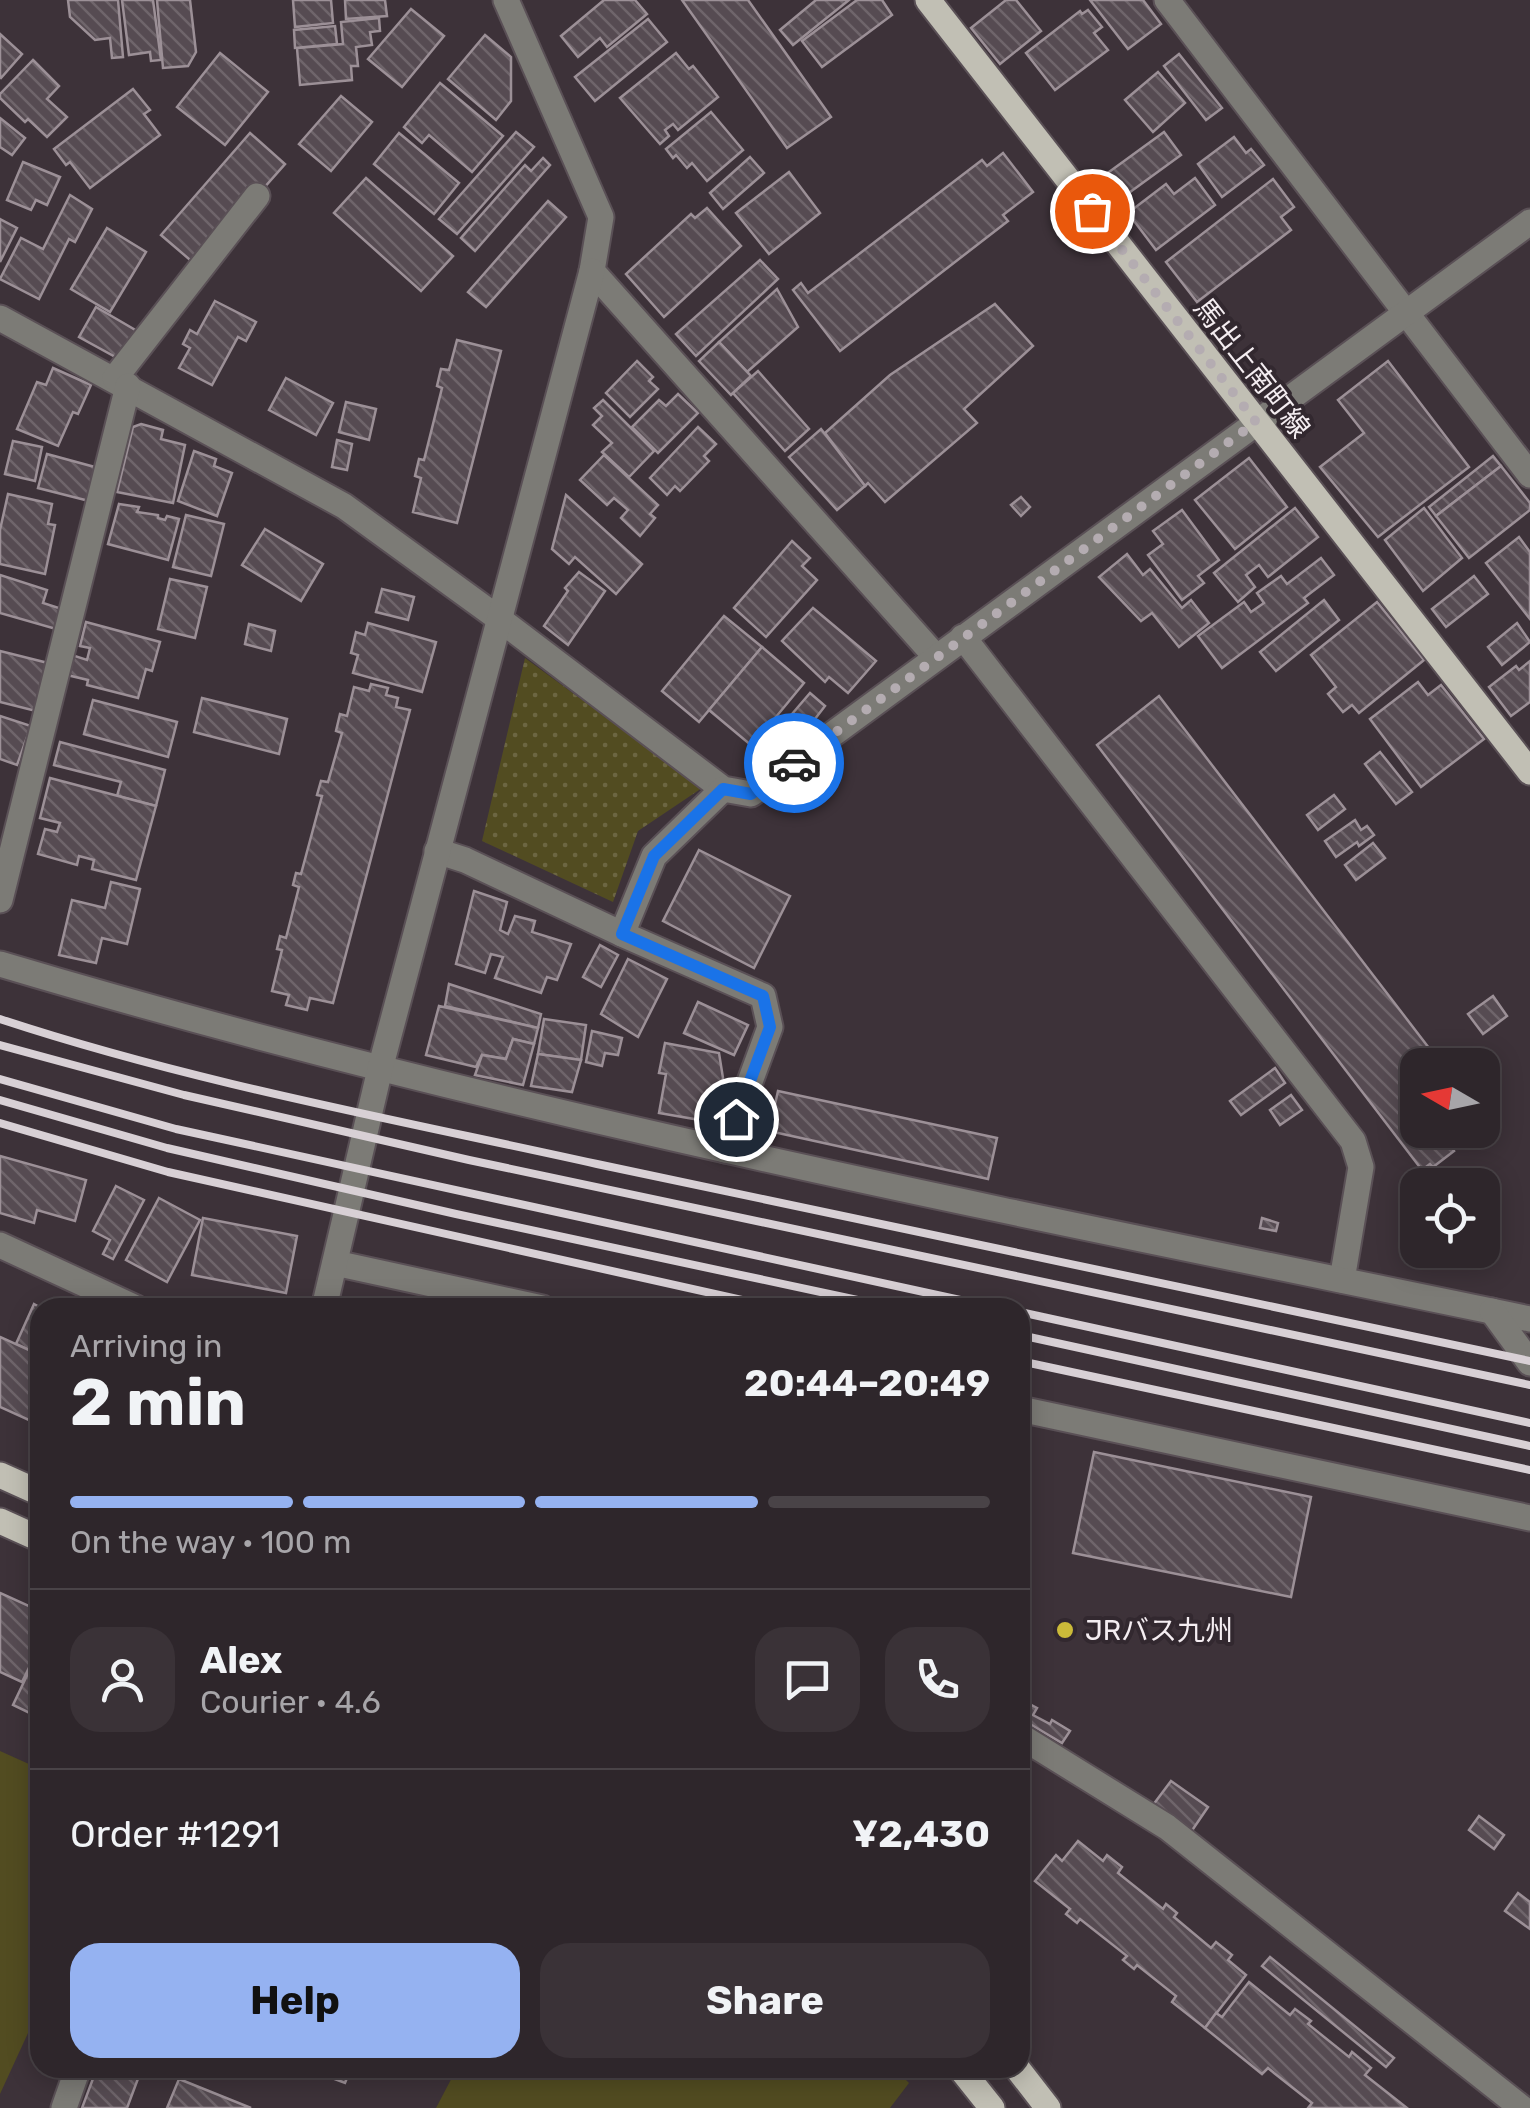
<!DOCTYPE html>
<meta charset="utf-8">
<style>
:root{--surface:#2e262b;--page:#3a3237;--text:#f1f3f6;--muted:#a7a5a9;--line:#494347;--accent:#95b2f1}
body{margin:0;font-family:Rubik,"Noto Sans JP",sans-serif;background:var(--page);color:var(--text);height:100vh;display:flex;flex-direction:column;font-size:38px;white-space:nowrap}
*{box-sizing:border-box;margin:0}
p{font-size:32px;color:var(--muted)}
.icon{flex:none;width:55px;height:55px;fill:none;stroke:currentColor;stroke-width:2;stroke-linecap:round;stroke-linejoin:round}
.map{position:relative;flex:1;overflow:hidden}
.drawer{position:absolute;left:30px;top:1298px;width:1000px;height:780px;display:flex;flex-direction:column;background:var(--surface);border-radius:30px;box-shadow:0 5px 25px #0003,0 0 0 2px var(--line)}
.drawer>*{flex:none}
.needle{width:65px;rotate:279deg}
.tools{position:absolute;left:1400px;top:1048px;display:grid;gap:20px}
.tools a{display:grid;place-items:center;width:100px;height:100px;border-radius:20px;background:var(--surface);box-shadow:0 5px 25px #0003,0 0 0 2px var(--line);font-size:50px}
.pin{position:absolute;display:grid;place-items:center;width:85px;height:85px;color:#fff;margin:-42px;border:5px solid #fff;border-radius:50%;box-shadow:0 2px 10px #0007}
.courier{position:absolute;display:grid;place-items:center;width:100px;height:100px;margin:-50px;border:8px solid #1a73e8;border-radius:50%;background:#fff;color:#222;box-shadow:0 2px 12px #0007}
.overview em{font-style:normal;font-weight:700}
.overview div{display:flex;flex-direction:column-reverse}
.overview{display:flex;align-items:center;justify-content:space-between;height:170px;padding:0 40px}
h1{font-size:65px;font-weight:700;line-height:75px}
.bar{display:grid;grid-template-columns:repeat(4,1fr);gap:15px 10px;align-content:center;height:120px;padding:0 40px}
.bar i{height:12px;border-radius:8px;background:var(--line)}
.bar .active{background:var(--accent)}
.bar p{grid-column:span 4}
.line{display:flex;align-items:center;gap:25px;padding:0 40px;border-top:2px solid var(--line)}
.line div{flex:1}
.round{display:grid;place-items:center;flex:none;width:105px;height:105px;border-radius:30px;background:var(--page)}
.cta{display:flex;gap:20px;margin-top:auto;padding:20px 40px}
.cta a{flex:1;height:115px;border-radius:30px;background:var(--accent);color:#111;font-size:40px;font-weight:700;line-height:115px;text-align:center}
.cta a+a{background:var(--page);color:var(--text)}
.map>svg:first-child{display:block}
.park{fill:url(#park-dots)}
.pitch{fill:#524c21}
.building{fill:url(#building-back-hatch);stroke:#9c9097;stroke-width:2.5}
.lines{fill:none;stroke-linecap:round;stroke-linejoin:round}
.minor-casing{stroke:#5a5056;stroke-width:29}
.major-casing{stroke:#5a5056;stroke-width:29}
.minor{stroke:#7c7b76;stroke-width:25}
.major{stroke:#c1bfb4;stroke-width:25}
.rail{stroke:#d8d0d5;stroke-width:8}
.done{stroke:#b4acb1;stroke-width:10;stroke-dasharray:0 18}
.route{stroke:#1a73e8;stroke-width:12}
.poi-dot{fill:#cbba39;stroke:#32282f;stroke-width:4}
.labels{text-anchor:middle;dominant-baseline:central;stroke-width:8;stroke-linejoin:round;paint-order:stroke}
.street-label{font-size:28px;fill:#f4edf1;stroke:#32282f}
.poi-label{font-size:28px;fill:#f4edf1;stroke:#32282f;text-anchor:start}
</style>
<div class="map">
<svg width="1530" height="2108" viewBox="0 0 1530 2108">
<defs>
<pattern id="park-dots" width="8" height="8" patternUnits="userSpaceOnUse" patternTransform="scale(2.5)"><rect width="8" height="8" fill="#524c21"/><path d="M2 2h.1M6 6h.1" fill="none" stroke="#6c6642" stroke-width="1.8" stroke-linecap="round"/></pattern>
<pattern id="building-back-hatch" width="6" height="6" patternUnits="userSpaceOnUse" patternTransform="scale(2.5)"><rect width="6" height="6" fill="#564b52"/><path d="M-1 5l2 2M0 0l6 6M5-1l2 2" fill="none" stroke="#6f656b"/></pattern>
</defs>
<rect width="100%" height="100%" fill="#3d3239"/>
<polygon class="park" points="525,658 702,788 638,831 613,902 482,841"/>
<g class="pitch">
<polygon points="0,1751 40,1769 40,2007 0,2094"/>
<polygon points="457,2068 894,2068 909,2083 890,2108 436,2108"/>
</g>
<g class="building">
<polygon points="68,0 118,0 123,57 112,58 110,38 95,40 70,17"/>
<polygon points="122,0 153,0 161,60 151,61 150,52 129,55"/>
<polygon points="157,0 190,0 196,52 188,66 163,68"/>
<polygon points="293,0 331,0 333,23 295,27"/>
<polygon points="345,0 385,0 387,16 346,19"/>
<polygon points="604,0 635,0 647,14 607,47 600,38 578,57 561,36"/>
<polygon points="682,0 748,0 831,117 787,148"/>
<polygon points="816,0 849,0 793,45 780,30"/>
<polygon points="857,0 882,0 892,15 822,67 802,41"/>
<polygon points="1006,0 1016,0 1041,31 1000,64 971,28"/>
<polygon points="1090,0 1143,0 1161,24 1128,49"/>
<polygon points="411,9 444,36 402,87 368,59"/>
<polygon points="1088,10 1102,27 1094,33 1108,50 1055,90 1026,53 1080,11 1082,14"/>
<polygon points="379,18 380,31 370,32 372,45 356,47 358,66 351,66 352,80 300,85 297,48 343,44 341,22"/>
<polygon points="648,19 667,42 595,101 575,77"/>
<polygon points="335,26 337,44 295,48 294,30"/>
<polygon points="0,34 22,54 1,78 0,77"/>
<polygon points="485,35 511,57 511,101 496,120 448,79"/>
<polygon points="220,53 268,92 225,145 177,107"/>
<polygon points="676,53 689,69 693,66 718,97 678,130 673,124 665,130 669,136 660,144 620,98"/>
<polygon points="1179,54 1222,108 1206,120 1164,66"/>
<polygon points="33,60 59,86 47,99 67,117 47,137 28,119 25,122 0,98 0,94"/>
<polygon points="1158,72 1185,103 1153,132 1125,100"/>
<polygon points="440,83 503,136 472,172 429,135 422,143 404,127"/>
<polygon points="133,89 150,110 144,114 160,135 90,188 70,162 66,165 54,149"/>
<polygon points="341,96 372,122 331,171 299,144"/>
<polygon points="711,112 743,150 707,181 692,163 687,168 676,155 673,158 666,149"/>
<polygon points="0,118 25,138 12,155 0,147"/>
<polygon points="516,132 534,147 457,234 439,219"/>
<polygon points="1164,132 1181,155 1115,203 1098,180"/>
<polygon points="250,133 285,164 196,265 161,235"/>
<polygon points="399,133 459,183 434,214 374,164"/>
<polygon points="1234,137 1246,153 1251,149 1264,165 1222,197 1198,164"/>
<polygon points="1003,153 1033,192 1003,215 1008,221 840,351 793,290 801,283 808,293 982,160 987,166"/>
<polygon points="750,157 764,173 723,209 710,193"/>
<polygon points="543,158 550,165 475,251 461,238 525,165 531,171"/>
<polygon points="23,162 60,177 47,205 36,200 31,210 7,200"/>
<polygon points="789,172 820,213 769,254 736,213"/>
<polygon points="366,178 453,256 421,291 334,213"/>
<polygon points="1195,178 1215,205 1156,250 1128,213 1166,184 1174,194"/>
<polygon points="1273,179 1294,207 1281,217 1291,230 1197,302 1166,262"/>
<polygon points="70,195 92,209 75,242 69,239 39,299 0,279 21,238 43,249"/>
<polygon points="548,201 566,217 486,307 468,292"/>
<polygon points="707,208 741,246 664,317 626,274 691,214 695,218"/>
<polygon points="0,219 17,228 0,262"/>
<polygon points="107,228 146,252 110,312 71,289"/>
<polygon points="760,260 778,279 696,356 676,334"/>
<polygon points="777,289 798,327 747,372 719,342"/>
<polygon points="215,301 256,322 246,341 238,337 212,385 179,368 190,348 183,344 190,330 197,334"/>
<polygon points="995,304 1033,346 964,409 977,423 885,502 868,483 865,486 825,433 890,375"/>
<polygon points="96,307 137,331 121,360 79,337"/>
<polygon points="457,340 501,351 457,523 413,512 421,478 415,476 419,459 424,460 442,388 437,386 441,369 449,370"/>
<polygon points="719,342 751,376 731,395 699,361"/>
<polygon points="637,361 653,377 649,381 658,389 630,417 606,393"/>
<polygon points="1388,361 1469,467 1378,537 1320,467 1364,433 1338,400"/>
<polygon points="53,368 91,385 78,414 73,412 58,446 17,429 37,382 46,385"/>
<polygon points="758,371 809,429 785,451 733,393"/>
<polygon points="286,378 333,403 316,435 269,410"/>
<polygon points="678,394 698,413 658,453 632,427 659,400 666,406"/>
<polygon points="603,400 654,451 629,477 602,452 612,443 593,425 602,416 594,408"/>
<polygon points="346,402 376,409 369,440 339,432"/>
<polygon points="141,424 163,430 161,439 185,445 173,503 117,492 133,427"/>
<polygon points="698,427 716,444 704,456 709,461 680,491 675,486 667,495 650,478"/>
<polygon points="821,429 865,486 837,510 789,457"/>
<polygon points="337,440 352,444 347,470 332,467"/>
<polygon points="13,441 42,447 35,481 5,474"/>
<polygon points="194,451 216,459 214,466 232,473 217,516 178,501"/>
<polygon points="47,454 102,469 93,502 38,488"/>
<polygon points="604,455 658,505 650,514 655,518 640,536 621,518 628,510 614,498 607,505 580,480"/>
<polygon points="1493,456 1501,466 1436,516 1429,507"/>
<polygon points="1249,458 1287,507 1235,549 1195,500"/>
<polygon points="1501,466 1530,503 1530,510 1469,558 1436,516"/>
<polygon points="8,494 52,504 48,524 55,525 45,574 0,564 0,530"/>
<polygon points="566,495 642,564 616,594 575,557 569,564 552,549"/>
<polygon points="1021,497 1030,507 1021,516 1011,505"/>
<polygon points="119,504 139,507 137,512 158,515 158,518 165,520 167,516 179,519 168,560 108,544"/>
<polygon points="1295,508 1318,537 1268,577 1259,565 1246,575 1255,587 1238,602 1214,573"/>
<polygon points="1424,508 1462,558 1423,591 1385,540"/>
<polygon points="1182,510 1219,560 1198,576 1204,583 1182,600 1148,555 1163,544 1153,531"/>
<polygon points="186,515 224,524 211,576 173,567"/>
<polygon points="265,529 323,564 301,601 242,565"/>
<polygon points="1519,537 1530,552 1530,619 1486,563"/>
<polygon points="792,541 810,558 802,566 817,580 766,637 734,608"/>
<polygon points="1127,554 1143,575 1150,569 1182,608 1191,600 1209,623 1179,647 1152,613 1141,621 1099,577"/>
<polygon points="1321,558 1334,575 1304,598 1308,603 1222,668 1198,636 1244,602 1251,612 1264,603 1257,593 1281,576 1287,584"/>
<polygon points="579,572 605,591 568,645 544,626 568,591 565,588"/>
<polygon points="0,575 47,590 43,603 62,609 56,629 0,613"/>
<polygon points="1474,576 1488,594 1446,627 1432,609"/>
<polygon points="170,579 207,587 195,638 158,629"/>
<polygon points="382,589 414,597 408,620 376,612"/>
<polygon points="1324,600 1339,620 1276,671 1260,652"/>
<polygon points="1377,602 1424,660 1359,713 1352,705 1343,712 1328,694 1336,687 1311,655"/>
<polygon points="813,608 876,661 848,693 829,677 825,682 782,641"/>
<polygon points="724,616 762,647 699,722 662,691"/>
<polygon points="86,622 160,642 152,671 146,669 138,698 87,685 88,680 67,675 72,655 87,660 90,648 80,646"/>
<polygon points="368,623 436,642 422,692 353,673 358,655 351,653 356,632 365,635"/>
<polygon points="1517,623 1530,642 1502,665 1488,647"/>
<polygon points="249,624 275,631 271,651 245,644"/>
<polygon points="762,647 804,683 752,746 709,710"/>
<polygon points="0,651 48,663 36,711 0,702"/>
<polygon points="1530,661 1530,702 1511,716 1489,687 1516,666 1519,670"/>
<polygon points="1418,682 1428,695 1441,685 1484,739 1421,787 1370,719"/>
<polygon points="371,684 388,688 386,695 398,698 396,707 410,710 333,1003 310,998 307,1010 286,1005 289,995 272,991 282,950 277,949 280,936 286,938 299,887 293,885 296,873 301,874 322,796 317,795 321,781 328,782 342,733 336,731 340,714 347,716 354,687 369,691"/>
<polygon points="810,693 825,706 808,728 803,724 786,745 774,735"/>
<polygon points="1159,696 1442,1065 1418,1065 1418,1130 1473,1130 1451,1147 1454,1151 1433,1167 1430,1164 1422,1170 1097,745"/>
<polygon points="202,698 287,719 279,754 194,732"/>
<polygon points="93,700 177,722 168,757 84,734"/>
<polygon points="0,716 31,726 17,765 0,759"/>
<polygon points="770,733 785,747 773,760 759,747"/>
<polygon points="60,742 165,770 156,806 117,796 121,782 54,765"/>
<polygon points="1380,752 1412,792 1396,804 1365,764"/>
<polygon points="50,778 156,806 136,880 92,869 94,860 79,856 77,865 38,854 45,829 57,832 60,823 40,818"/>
<polygon points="1334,795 1345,809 1318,830 1307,815"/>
<polygon points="1355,820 1361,830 1367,826 1374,835 1359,846 1357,842 1336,857 1325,841"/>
<polygon points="1373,843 1385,858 1356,880 1345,865"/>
<polygon points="699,850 790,896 754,968 663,921"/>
<polygon points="111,882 140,889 127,944 102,938 96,963 59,955 72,900 105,908"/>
<polygon points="474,891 507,902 500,930 508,934 515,916 535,921 532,932 571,944 557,980 547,977 541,993 495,978 503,957 491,954 485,973 456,964"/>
<polygon points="600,945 618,955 601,987 583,977"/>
<polygon points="628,959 667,979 638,1037 601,1014"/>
<polygon points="449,984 541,1014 538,1028 445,1006"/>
<polygon points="1493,996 1507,1016 1483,1034 1468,1014"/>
<polygon points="698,1002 748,1025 734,1055 684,1033"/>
<polygon points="439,1006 538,1028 534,1044 513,1039 506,1059 482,1055 476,1067 426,1055"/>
<polygon points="544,1019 586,1025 581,1060 538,1054"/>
<polygon points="592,1031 622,1038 618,1055 605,1053 602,1066 586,1062"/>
<polygon points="513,1039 534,1044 523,1085 475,1075 482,1055 506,1059"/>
<polygon points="665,1043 719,1053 723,1078 720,1094 706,1121 659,1113 666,1074 659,1073"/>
<polygon points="538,1054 581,1060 572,1092 531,1086"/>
<polygon points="1275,1068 1285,1083 1241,1115 1230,1101"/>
<polygon points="778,1091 997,1138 988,1179 769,1131"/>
<polygon points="1291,1095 1302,1110 1280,1125 1270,1110"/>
<polygon points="0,1156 86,1180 75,1221 37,1210 34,1223 0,1213"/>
<polygon points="116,1186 144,1200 113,1259 103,1254 110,1240 93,1231"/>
<polygon points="159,1198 200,1220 167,1282 126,1260"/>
<polygon points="203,1218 297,1236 286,1293 192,1275"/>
<polygon points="1262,1218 1278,1223 1276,1231 1260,1228"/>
<polygon points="34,1304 41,1308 40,1355 16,1344"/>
<polygon points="0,1337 40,1355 40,1425 0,1407"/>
<polygon points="1094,1452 1311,1497 1291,1597 1073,1553"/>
<polygon points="0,1593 40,1611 40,1645 22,1682 0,1672"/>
<polygon points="40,1648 40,1708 36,1716 13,1705"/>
<polygon points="1020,1699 1037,1708 1033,1715 1050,1724 1052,1720 1070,1731 1062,1743 1020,1718"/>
<polygon points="1171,1781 1208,1807 1191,1832 1153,1805"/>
<polygon points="1479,1816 1504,1835 1494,1849 1469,1830"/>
<polygon points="1078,1841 1103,1861 1107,1855 1122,1867 1118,1873 1163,1909 1166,1904 1177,1913 1174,1917 1211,1948 1216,1942 1232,1955 1228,1960 1246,1975 1205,2028 1172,2002 1176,1996 1137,1965 1134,1969 1123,1960 1127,1956 1080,1919 1077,1923 1066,1914 1070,1909 1035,1881 1056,1855 1062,1861"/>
<polygon points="1518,1893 1530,1902 1530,1929 1505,1911"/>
<polygon points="1270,1957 1394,2058 1386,2067 1262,1966"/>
<polygon points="1249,1982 1290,2015 1295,2009 1311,2021 1308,2024 1349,2057 1352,2052 1371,2068 1365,2075 1407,2108 1308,2108 1312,2103 1274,2073 1268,2068 1262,2074 1205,2028 1216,2013 1222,2017"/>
<polygon points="97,2068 142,2068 127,2108 82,2108"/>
<polygon points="305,2068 351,2068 345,2083"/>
<polygon points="179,2079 251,2108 167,2108"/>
</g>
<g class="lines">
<defs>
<g id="minor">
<polyline points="506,0 601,217 592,271 936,657"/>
<polyline points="1167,0 1530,475"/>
<polyline points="0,318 344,506 498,618 723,789 751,794 1530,222"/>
<polyline points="115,378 257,196"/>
<polyline points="963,637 1353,1141 1361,1167 1342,1280"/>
<polyline points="723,789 654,856 622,934 763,996 770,1027 725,1150"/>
<polyline points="437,851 465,860 622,934"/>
<polyline points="0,900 128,386"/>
<path d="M0,964C502,1114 1018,1213 1530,1319"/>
<polyline points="0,1245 136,1308"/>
<polyline points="335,1263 542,1308"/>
<polyline points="324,1308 380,1069 592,271"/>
<polyline points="1492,1311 1530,1363"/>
<polyline points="1020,1409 1530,1518"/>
<polyline points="1020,1736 1167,1827 1522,2108"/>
<polyline points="64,2108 78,2068"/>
</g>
<g id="major">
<polyline points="928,0 1530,772"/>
<polyline points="0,1475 40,1493"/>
<polyline points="0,1521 40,1539"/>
<polyline points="960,2068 992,2108"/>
<polyline points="1017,2068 1048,2108"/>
</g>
</defs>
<use href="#minor" class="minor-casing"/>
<use href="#major" class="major-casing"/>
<use href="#minor" class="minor"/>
<use href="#major" class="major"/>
<g class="rail">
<path d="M0,1019C194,1083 398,1120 597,1164C908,1232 1219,1298 1530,1361"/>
<polyline points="0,1045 184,1095 469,1160 1530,1385"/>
<polyline points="0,1079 176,1129 997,1308"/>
<polyline points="0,1100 167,1148 456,1214 895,1308"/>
<polyline points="0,1123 168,1172 778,1308"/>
<polyline points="1020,1312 1530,1423"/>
<polyline points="1020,1335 1530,1446"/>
<polyline points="1020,1361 1530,1470"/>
</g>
</g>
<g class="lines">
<polyline class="done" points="794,763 1256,422 1092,211"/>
<polyline class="route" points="736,1119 770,1027 763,996 622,934 654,856 723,789 751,794 794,763"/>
</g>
<circle class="poi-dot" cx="1065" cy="1630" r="10"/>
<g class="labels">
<g class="street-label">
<text transform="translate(1252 368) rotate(52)">馬出上南町線</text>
</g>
<g class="poi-label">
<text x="1085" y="1630">JRバス九州</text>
</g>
</g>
</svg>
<div class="tools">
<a><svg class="needle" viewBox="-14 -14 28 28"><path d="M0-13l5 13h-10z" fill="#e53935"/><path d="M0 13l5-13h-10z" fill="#a7a5a9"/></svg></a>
<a><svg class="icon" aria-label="locate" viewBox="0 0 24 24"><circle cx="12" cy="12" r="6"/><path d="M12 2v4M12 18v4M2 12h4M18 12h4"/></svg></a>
</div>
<div class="pin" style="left:1092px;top:211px;background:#ea580c"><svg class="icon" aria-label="bag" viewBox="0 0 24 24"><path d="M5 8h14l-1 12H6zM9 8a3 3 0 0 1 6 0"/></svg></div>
<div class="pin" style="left:736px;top:1119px;background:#1f2937"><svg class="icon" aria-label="home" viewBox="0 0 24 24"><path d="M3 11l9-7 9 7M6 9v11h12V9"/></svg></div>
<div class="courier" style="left:794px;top:763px"><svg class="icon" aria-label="car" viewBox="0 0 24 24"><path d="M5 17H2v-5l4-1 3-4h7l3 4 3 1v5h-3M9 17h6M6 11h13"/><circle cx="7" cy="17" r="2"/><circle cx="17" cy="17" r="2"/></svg></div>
<section class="drawer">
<div class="overview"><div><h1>2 min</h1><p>Arriving in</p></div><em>20:44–20:49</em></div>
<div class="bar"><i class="active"></i><i class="active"></i><i class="active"></i><i></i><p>On the way · 100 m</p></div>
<div class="line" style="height:180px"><a class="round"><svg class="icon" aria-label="person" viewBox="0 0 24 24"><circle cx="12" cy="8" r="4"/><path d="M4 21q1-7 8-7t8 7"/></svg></a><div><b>Alex</b><p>Courier · 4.6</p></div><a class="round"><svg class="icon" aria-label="chat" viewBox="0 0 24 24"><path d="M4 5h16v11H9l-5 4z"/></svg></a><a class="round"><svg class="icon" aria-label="phone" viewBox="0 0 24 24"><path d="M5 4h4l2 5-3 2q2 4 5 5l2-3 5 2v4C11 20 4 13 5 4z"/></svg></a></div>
<div class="line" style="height:130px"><div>Order #1291</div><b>¥2,430</b></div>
<div class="cta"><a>Help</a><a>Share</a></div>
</section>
</div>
